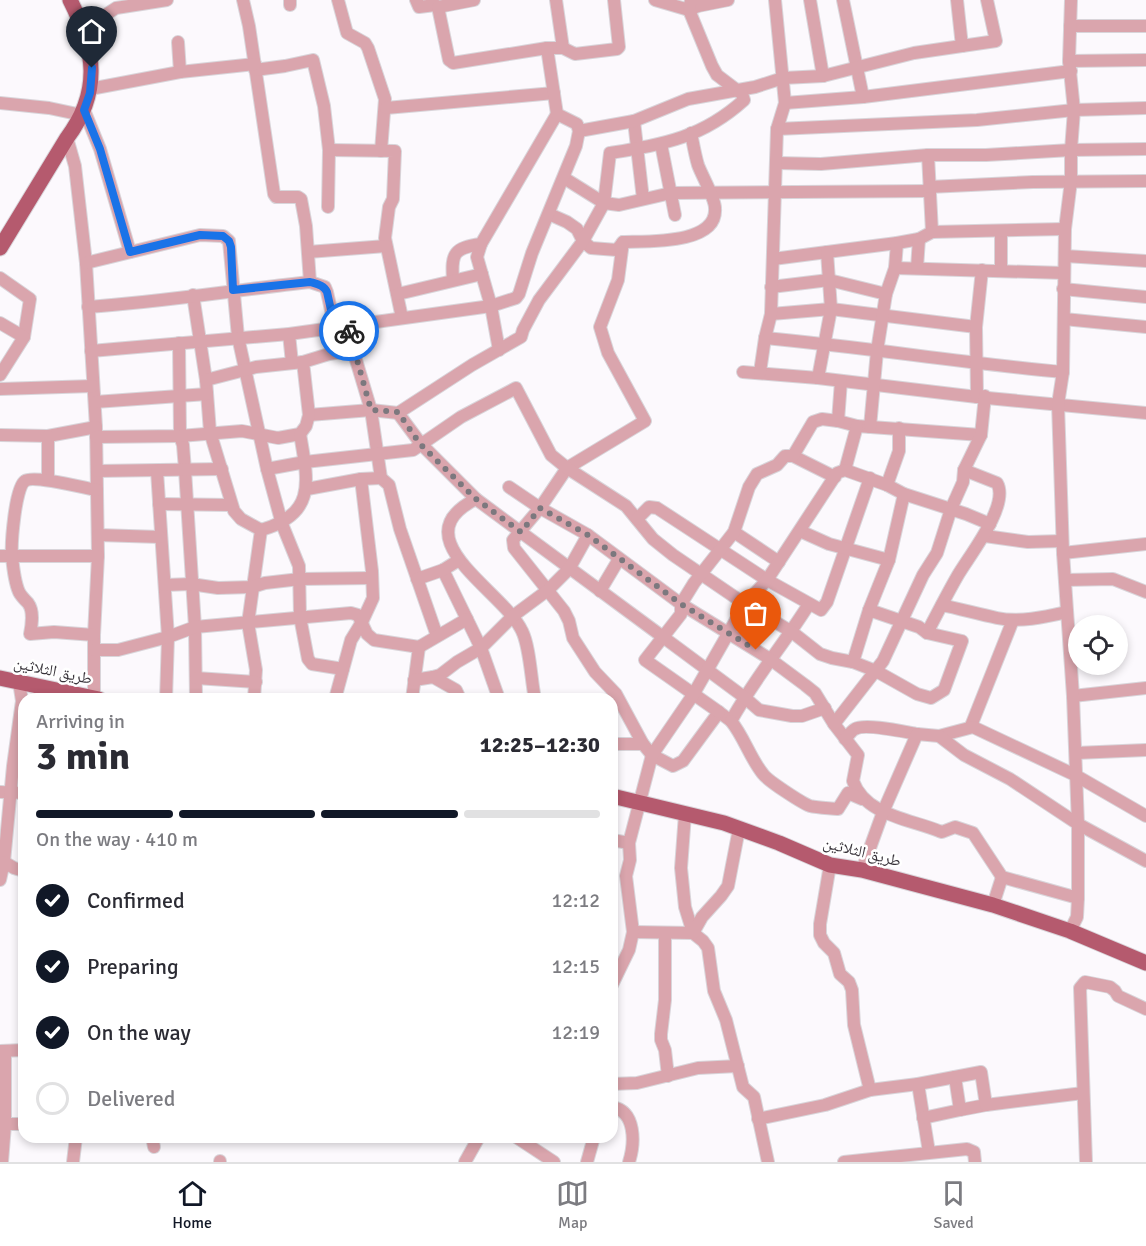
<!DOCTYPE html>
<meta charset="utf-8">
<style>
:root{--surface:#fff;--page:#f7f7f7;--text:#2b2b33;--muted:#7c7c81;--line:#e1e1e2;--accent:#111827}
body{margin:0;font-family:Signika,"Noto Naskh Arabic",sans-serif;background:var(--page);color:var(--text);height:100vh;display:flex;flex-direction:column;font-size:22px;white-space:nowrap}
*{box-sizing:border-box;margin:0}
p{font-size:20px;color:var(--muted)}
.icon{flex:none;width:33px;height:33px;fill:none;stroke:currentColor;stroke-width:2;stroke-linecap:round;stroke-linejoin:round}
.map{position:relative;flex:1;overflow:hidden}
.details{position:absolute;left:18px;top:693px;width:600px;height:450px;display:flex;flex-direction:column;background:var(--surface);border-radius:18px;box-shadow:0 3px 9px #0003}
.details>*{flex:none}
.fabs{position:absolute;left:1068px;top:615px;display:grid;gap:12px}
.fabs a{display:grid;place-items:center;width:60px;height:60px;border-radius:50%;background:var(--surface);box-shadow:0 3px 9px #0003;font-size:30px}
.pin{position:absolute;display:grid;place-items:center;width:51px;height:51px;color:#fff;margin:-62px -26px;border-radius:50% 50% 50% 0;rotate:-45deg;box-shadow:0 0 6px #0007}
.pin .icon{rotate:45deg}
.courier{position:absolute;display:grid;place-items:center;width:60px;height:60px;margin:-30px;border:4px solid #1a73e8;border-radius:50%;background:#fff;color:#222;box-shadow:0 2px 8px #0007}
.headline em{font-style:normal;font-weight:800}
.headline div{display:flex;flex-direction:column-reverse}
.headline{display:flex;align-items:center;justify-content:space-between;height:102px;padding:0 18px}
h1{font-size:39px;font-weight:800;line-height:45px}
.bar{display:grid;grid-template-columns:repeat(4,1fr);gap:9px 6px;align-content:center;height:72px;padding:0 18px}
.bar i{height:8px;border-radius:4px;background:var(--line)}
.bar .on{background:var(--accent)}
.bar p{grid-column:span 4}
ol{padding:0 18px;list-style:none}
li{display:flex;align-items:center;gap:18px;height:66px}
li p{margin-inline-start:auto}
li .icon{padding:6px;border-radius:50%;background:var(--accent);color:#fff;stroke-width:4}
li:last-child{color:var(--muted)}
li i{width:33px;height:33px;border:3px solid var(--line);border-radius:50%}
.dock{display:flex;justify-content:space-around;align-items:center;height:84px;border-top:2px solid var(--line);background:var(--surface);font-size:16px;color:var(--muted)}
.dock a{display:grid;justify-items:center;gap:3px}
.dock .on{color:var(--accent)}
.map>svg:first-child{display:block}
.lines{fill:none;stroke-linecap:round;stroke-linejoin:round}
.minor-casing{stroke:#d9d5da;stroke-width:14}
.major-casing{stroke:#d9d5da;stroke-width:17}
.minor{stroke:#daa5ad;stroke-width:12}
.major{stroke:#b55a6e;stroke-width:15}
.done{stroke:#7c787e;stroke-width:6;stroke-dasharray:0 10.8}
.route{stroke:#1a73e8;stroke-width:8}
.labels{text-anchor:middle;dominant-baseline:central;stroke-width:5;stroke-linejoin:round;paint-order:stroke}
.street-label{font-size:16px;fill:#373239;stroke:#fff}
</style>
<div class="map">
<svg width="1146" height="1162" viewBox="0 0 1146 1162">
<rect width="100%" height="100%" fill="#fcf9fd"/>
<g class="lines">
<defs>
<g id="minor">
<polyline points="243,0 249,26 274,194 276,197 298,197 301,199 306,226 310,282"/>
<polyline points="290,0 290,5"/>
<polyline points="338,0 347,33 365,43 368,48 385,99 381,151"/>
<polyline points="416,0 419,7 435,5 438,7 449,60 453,63 547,48 563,48 575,54 617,49 619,47 614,0"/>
<polyline points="556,0 563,48"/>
<polyline points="655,0 689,10 698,6 728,0"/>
<polyline points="810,0 823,76"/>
<polyline points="843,0 863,97"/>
<polyline points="957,0 962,46"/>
<polyline points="438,7 474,0"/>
<polyline points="1070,26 1146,26"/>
<polyline points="84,29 116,8 167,0"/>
<polyline points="178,42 180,72"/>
<polyline points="1069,61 1146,60"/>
<polyline points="255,70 285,66 313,60 324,106 329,150 328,207"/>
<polyline points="90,89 180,72 255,64"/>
<polyline points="0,103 49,108 82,115"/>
<polyline points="785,103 863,97 1071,71"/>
<polyline points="386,108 554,93"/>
<polyline points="84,110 100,149 130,252"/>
<polyline points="634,121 643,199"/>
<polyline points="777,129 977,120 1074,110 1146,108"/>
<polyline points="579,131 634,121 688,99 755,87 783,78 823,76 914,53 996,41 987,0"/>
<polyline points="67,138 75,166 86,263 96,427 98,556 94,635 94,699"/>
<polyline points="661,144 675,215"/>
<polyline points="329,150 395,151 393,199 389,207 385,238 402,318"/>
<polyline points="928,155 932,232"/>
<polyline points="777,163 821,164 928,155 986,155 1071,150 1146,149"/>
<polyline points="564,178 604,203 619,205 671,193 930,191"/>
<polyline points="929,187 1033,182 1146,181"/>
<path d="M549,214L567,222L577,229L583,241L591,248L617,250L623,242C646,241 718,245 715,208C715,198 702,176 698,165C695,155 693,143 691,133"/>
<polyline points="1001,231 1001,271"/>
<path d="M623,242L618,280L600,327L608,353L645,421L567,468L540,508L513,540L514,548L564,611L569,621L573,638L595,672L616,694L643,744L652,755L673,766L683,761L719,712L731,721C754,679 784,644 809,604"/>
<polyline points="481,244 477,257 491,306 499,350"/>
<polyline points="308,252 386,246"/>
<polyline points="1065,256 1146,261"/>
<polyline points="773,259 897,243 919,239 932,232 1065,229"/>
<polyline points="86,263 200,235 223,236 229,241 238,337 267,469 282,524 299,566 300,617 308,659 312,664 343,669"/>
<polyline points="895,268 1064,273"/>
<polyline points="917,268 919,239"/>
<polyline points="0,278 30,299 24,337"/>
<path d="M453,280C451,253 454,248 481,244L557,114"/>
<polyline points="771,287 829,280 886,294"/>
<polyline points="1063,289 1146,297"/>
<polyline points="398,294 482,274"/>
<polyline points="193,295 206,380 210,432 234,511 241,519 261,530 248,623 256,670 254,699"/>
<path d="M88,307C162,302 236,290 310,282L325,287L327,292L335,328"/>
<polyline points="771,314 831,309 976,327"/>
<polyline points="1064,319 1146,327"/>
<polyline points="0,323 24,337 0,375"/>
<polyline points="347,326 353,350 371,410 381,478 389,485 400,529 437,636"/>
<polyline points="289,334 292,363"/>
<path d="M765,338C864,347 963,363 1063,372"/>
<polyline points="179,343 180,436 183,445 185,470 195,627 196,699"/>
<polyline points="91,351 289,334 491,306 516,298 519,294 532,253 576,146 579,131 577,124 557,114 547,48"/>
<polyline points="743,372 818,378 977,397 1146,413"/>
<polyline points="760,372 765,338 771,314 777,129 785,103 775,0"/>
<polyline points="818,378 831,309 827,252"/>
<polyline points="206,380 256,367 303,362"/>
<polyline points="0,389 93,386"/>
<polyline points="977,397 976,327 982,270"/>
<polyline points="95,402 207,394"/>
<polyline points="398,413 421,444 476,499 663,637 645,660 719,712"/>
<path d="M309,415L371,410L398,413L472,365L521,337L523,330L539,300L583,241L604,203L610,153C664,144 702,138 744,100L742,94L717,75L712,66L689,10L691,0"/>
<polyline points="838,421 857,426 981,435"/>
<polyline points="870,427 877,351 886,294 895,268 897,243"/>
<polyline points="0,435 48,436 96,427"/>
<polyline points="96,437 180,436 242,431 278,438 300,434 306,426 309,415 303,362 329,354 353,350"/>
<polyline points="793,456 835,477"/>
<polyline points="267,469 305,462 413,450 461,417 516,388 551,455 567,468 626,506 653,539 673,555 745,604 792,632 820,654 832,658 853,662 876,671 917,694 931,698 944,690 962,641 927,633 919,627 869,610"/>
<polyline points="845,470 857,426"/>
<polyline points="97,471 222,469"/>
<polyline points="157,471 168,637 166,699"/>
<polyline points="48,480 48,436"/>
<polyline points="887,485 899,451 899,428"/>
<path d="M509,487L540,508L588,535L681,604L770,659L805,685L815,693L834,724L858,755L853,781C865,815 909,819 939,831L942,832L955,827L973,833L1002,877L1078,898"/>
<polyline points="307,489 361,479 381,478"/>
<path d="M476,499C399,538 504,591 522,631C530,647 531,680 535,699"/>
<polyline points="159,504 231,505"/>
<polyline points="637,519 649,507 657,508 767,580 821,610 827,602 870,478"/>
<path d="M261,530C317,514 308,481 300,434"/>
<polyline points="800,531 829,544 889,560"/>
<polyline points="734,532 779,562"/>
<polyline points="98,535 160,537"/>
<polyline points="985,536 1028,542 1062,541"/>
<polyline points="1063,553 1146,544"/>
<polyline points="0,556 98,556"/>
<polyline points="443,570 481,648 499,699"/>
<polyline points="417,579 443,570 459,560"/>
<polyline points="1065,580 1113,579 1146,592"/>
<polyline points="165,585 191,584 218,588 252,587 265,583 300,579 372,578"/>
<polyline points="600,591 619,559"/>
<path d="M942,605C960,609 979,614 997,618C1019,623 1045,617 1067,612"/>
<path d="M927,633C937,614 947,594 958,575C969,556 1010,505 997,483L964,470"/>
<path d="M94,635L54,632L30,634C32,624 34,611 28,603C25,600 21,596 19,592C15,583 13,567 12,556C11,544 15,487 25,481C33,475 85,488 97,490"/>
<polyline points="419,647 467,619"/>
<polyline points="94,650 118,650 168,637 195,627 351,613 358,615 367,634 374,640 419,647 412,699"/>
<polyline points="853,662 869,610 889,560 904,494"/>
<polyline points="433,677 440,675 457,662 481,648 513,616 548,590 569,569 588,535"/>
<polyline points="196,678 256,682"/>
<polyline points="414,680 433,677 456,690 460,699"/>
<polyline points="1073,696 1146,688"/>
<polyline points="335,699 351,640 362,622 373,598 372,571 361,479"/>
<polyline points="825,708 802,716 792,716 759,710 744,697 663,637 681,614 681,604 694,583 734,532 749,487 757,474 777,465 785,456 793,456 813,422 822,419 838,421 841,381"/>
<path d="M731,721C744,737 750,758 763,774C768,781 802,803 810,806C818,808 829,808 838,809L848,793L862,799"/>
<polyline points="834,724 883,661 923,575 937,553 951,509 963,482 964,470 981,435 985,396"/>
<polyline points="971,726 1013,620"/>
<polyline points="939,736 973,727 1075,775 1146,816"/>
<path d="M845,739C848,736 851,731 855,729C865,723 905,732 917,734"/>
<polyline points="612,744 643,744"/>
<polyline points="1076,753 1146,750"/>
<polyline points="0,792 24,793"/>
<polyline points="685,814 681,868 685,907 693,933 703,941 708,948 714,991 726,1020 743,1087 754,1097 768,1162"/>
<polyline points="612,840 629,843"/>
<polyline points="0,860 4,862 13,766 22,701 19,682"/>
<polyline points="830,865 820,924 820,935 824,943 834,953 840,974 849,982 852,990 854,1025 870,1090"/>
<polyline points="862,870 883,812 917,734 939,736 964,755 1010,779 1078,824 1146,861"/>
<polyline points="0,880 4,862 14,868 24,871"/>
<polyline points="993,905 1002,877"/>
<polyline points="1070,931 1077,917 1078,898 1078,824 1073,696 1063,553 1058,404 1063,372 1065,229 1071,181 1071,150 1074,110 1069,61 1071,0"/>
<polyline points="633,932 693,933 702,917 721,896 728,886 739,829"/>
<polyline points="665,933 665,1000 661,1034 661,1040 665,1050 668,1076"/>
<polyline points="612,985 629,950 633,932 626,876 630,860 629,843 652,755 693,695 745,604 767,580 837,473 845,470 887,485 904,494 966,514 990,524"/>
<polyline points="0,1051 24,1050"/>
<polyline points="612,1084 637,1083 698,1068 738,1066"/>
<polyline points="918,1084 929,1152"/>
<path d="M612,1107C636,1111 635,1143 629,1162"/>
<polyline points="960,1110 986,1105"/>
<polyline points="923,1118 960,1110 955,1077"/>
<polyline points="758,1119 825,1105 870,1090 918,1084 981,1072 986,1105 1083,1093"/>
<polyline points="0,1124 24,1124"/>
<polyline points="152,1137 154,1147"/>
<polyline points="516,1137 554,1162"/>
<polyline points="220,1161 220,1162"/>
<polyline points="2,1162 5,1125 5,1051"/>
<polyline points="73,1162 76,1137"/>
<polyline points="465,1162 479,1137"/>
<polyline points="587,1162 594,1137"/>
<polyline points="844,1162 967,1149 974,1152 975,1162"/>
<polyline points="1086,1162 1080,988 1085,982 1110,987 1115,991 1118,996 1146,1009"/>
</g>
<g id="major">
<path d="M0,248L67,138C102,91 95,49 70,0"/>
<polyline points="0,678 99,699"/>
<polyline points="612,796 724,823 779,843 830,865 862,870 993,905 1070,931 1146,963"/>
</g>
</defs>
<use href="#minor" class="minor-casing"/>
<use href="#major" class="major-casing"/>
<use href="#minor" class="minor"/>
<use href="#major" class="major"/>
</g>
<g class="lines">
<polyline class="done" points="349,331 371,410 398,412 420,444 476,499 521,532 540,508 588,535 681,604 756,650"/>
<path class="route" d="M92,68L90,93L84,110L100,149L130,252L200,235L223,236L229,241L231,247L233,290L310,282C317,284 324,285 327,292L335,328L347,326L349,331"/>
</g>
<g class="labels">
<g class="street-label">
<text transform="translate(53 671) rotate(12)">طريق الثلاثين</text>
<text transform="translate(862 852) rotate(14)">طريق الثلاثين</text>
</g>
</g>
</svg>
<div class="fabs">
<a><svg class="icon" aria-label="locate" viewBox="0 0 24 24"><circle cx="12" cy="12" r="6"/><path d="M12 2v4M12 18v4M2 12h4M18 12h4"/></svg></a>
</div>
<div class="pin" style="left:756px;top:650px;background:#ea580c"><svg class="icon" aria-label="bag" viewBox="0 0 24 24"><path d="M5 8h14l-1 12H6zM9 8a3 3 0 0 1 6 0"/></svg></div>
<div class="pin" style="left:92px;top:68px;background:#1f2937"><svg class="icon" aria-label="home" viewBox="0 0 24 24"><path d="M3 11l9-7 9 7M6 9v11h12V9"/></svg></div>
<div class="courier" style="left:349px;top:331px"><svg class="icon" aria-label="bike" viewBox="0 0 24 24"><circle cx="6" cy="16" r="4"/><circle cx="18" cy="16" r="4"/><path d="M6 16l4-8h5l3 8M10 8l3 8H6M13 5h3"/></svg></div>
<section class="details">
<div class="headline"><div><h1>3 min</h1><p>Arriving in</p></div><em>12:25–12:30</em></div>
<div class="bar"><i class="on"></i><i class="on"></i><i class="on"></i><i></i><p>On the way · 410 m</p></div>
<ol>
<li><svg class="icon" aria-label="check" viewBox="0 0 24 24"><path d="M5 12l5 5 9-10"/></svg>Confirmed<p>12:12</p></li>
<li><svg class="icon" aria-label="check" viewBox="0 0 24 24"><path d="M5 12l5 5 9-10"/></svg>Preparing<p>12:15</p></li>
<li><svg class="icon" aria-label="check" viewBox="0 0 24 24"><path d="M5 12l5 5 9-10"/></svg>On the way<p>12:19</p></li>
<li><i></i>Delivered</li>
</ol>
</section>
</div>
<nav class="dock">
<a class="on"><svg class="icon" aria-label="home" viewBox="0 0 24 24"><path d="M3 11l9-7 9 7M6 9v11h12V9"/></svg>Home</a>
<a><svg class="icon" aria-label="map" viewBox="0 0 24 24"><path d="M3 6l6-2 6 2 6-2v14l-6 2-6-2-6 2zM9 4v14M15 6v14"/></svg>Map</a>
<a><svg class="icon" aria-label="saved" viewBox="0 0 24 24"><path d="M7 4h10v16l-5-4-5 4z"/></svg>Saved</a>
</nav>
